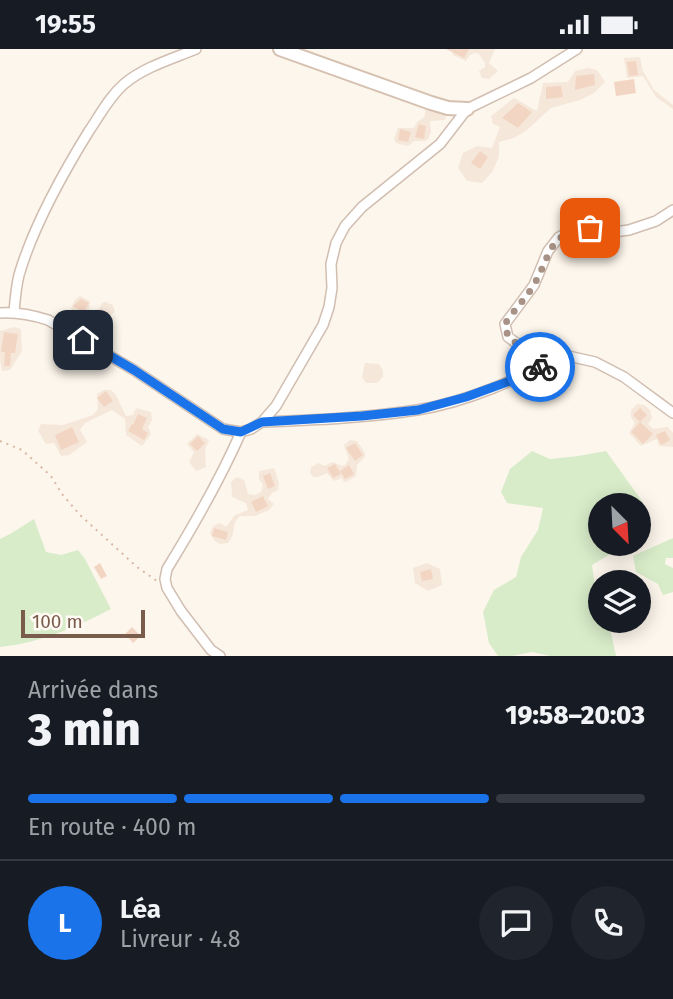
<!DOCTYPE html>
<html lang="fr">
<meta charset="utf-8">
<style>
:root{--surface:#171b24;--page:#20242c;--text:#f1f3f6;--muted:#9ea1a6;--line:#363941;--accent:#1a73e8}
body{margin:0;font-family:"Fira Sans",sans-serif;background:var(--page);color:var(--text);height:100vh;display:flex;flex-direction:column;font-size:26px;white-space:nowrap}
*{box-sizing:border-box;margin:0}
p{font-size:23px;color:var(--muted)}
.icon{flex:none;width:38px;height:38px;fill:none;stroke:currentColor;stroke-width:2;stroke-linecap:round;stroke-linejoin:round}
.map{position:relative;height:607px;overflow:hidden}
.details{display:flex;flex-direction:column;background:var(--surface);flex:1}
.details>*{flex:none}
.needle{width:46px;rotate:156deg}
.controls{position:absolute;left:588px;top:444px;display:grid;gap:14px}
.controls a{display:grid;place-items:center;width:63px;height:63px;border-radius:50%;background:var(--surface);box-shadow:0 4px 18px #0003;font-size:35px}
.scale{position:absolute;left:21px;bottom:18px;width:124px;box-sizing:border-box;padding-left:7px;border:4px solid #7a5c4d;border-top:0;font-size:19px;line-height:24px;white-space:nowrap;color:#7a5c4d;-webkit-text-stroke:5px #fffaf3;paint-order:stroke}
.pin{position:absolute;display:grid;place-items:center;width:60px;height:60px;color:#fff;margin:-30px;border-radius:14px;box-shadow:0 4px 10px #0006}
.courier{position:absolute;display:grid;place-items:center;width:70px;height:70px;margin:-35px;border:5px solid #1a73e8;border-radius:50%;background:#fff;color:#222;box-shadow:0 2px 9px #0007}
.summary em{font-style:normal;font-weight:800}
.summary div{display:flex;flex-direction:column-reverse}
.summary{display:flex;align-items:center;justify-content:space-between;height:119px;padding:0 28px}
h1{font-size:46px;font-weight:800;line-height:52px}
.bar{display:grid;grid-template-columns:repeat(4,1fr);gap:10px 7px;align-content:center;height:84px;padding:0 28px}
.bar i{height:9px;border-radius:5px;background:var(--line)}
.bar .on{background:var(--accent)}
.bar p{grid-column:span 4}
.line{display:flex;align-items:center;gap:18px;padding:0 28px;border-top:2px solid var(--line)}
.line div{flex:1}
.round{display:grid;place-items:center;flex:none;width:74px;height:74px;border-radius:37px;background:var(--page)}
.status{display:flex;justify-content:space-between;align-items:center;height:49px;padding:0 35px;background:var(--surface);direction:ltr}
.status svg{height:19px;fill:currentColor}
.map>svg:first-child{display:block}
.residential{fill:#f5e8da}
.green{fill:#d8ecc9}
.building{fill:#f3d5c3}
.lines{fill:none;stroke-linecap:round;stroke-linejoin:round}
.street-casing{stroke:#d1beb0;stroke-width:12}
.secondary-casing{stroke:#d6c0b0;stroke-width:16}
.path{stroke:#d9b8a5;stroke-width:2;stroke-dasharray:2 5;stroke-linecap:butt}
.street{stroke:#fff;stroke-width:9}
.secondary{stroke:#fff;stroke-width:12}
.done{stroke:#a89285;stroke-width:7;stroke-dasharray:0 12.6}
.route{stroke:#1a73e8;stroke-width:9}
</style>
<div class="status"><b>19:55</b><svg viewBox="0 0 49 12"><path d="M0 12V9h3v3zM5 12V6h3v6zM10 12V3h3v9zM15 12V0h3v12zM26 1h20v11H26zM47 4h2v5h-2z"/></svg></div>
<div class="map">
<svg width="673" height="607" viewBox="0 0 673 607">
<rect width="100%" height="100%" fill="#fdf6ec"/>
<g class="residential">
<polygon points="453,0 495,0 489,14 498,22 489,30 482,29 479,22 485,18 485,14 479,5 475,4 470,6 466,12 453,6 452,2"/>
<polygon points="640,8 643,22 654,41 673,56 673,60 656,48 643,27 627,29 624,9"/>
<polygon points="588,19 597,21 605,33 594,44 580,51 551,59 527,81 514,89 499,93 499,108 492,123 482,134 467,132 458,119 463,104 477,97 492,99 500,78 493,75 491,67 514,49 537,62 543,34 568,33 575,22"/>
<polygon points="426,54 447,59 445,71 430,72 431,83 428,90 425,92 414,92 408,97 396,94 394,90 398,79 413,79 415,77 417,73 423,69 425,66"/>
<polygon points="80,247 90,252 89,263 99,260 103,253 106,253 113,256 115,263 109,267 95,262 80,266 71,260 74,252"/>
<polygon points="14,278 21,280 22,302 10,321 2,322 0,312 0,282"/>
<polygon points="365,314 379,315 383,321 383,328 377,334 366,334 362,328"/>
<polygon points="104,341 111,341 116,346 126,367 133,366 136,359 151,363 152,371 148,378 151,385 142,397 126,386 125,370 112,361 85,374 80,381 87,393 69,406 61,407 54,394 46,395 38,382 41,375 63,376 93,366 98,360 97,345"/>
<polygon points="637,355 644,356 650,361 652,369 648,375 653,380 668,378 673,384 673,398 659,397 657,390 641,397 629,384 635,374 631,368 631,361"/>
<polygon points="197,385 209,391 205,401 206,418 196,422 189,413 194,403 187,395"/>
<polygon points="350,391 357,392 365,404 365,408 357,416 356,427 346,433 343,432 342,429 334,432 327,424 318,428 313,428 310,424 311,418 319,414 324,417 333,413 342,417 345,416 349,410 344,396"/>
<polygon points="274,419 279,434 278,441 272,444 268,450 274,455 269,461 255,467 240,467 235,473 232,488 228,494 220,495 214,491 210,484 213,477 220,474 226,478 235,466 248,461 246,454 232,448 231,433 237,428 244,431 248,445 255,446 261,443 263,436 259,430 259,422"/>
<polygon points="427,514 440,520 442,536 428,542 415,534 413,519"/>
</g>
<g class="green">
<polygon points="532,402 550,410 578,407 606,402 642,452 637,457 600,457 600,495 614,495 612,504 592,516 595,537 600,542 600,572 613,572 611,584 616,607 550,607 532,603 512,607 498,607 489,594 483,563 494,541 516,528 521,508 538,481 543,459 507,454 501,443 510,420"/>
<path d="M34,470L46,503L61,506L78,501L85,510L111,560C76,578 40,594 0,598V490L10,485Z"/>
<polygon points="673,489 673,509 666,509 665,515 673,519 673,543 663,546 658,535 636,523 633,507"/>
</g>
<g class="building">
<polygon points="446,0 469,0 464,9"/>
<polygon points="636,12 638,26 629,27 627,13"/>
<polygon points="594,25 595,36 575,41 576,27"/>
<polygon points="634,30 636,44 616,47 614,33"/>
<polygon points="561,37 563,48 546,50 546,38"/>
<polygon points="518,54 532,63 518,79 502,69"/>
<polygon points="419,75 426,77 424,90 415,88"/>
<polygon points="400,80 411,83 408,93 398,91"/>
<polygon points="480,102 488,108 480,120 471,114"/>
<polygon points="81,250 89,254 83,264 73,257"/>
<polygon points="4,283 18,285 15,304 11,304 10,317 4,317 5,303 1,303"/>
<polygon points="106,342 113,352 104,358 97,349"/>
<polygon points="640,359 647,366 640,373 633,366"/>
<polygon points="138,365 147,369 142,380 148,384 144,391 128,382 132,375 133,376"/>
<polygon points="640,373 653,385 643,395 631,383"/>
<polygon points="72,378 79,393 61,401 55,386"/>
<polygon points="665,382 670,391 661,396 656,386"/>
<polygon points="198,387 205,394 197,402 190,395"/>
<polygon points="355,394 363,406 355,412 346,399"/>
<polygon points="335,415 341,425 333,429 327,419"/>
<polygon points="349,416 354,425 345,430 340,422"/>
<polygon points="270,424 275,437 268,440 263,427"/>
<polygon points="263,447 268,457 256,463 251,453"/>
<polygon points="214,479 228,483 226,491 212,487"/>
<polygon points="100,514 107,527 101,530 94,518"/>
<polygon points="431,520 433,530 422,532 420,523"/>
<polygon points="132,578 141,587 133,594 125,585"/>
</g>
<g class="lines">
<defs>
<g id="street">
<polyline points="673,161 656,172 629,181 606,184 590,179 575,180 559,188 548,202 534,236 505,275 508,288 519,296 595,313 624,328 673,364"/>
<path d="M14,263C15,251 16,238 19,226C33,178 63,124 89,82C100,66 109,48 124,35C144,18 172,10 196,0"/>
<path d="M0,264C17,263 32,266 48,271L134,321L223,380L241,383L251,380L262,373L276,357L323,276L329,258L332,239L331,215L336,194L345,177L362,158L440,95L467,60L531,29L577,0"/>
<path d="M262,373C313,371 366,369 417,361C468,353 517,330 563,307"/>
<path d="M220,607L211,601L181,562L167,539L165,530L167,520C194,476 220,431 241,383"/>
</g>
<polyline id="secondary" points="280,0 431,54 448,59 467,60"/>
</defs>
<use href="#street" class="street-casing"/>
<use href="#secondary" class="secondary-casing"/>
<polyline class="path" points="0,392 22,401 51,427 62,445 80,466 137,518 157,532"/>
<use href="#street" class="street"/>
<use href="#secondary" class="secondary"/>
</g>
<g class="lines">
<path class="done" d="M540,318L563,307L519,296L508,288L505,275C514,261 527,248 535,234C552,203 548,184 590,179"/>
<polyline class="route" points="83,291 134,321 223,380 241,383 262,373 362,367 418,361 466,348 524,327 540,318"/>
</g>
</svg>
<div class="controls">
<a><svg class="needle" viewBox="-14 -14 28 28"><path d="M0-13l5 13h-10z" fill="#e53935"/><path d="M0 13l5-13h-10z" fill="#9ea1a6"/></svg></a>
<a><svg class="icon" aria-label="layers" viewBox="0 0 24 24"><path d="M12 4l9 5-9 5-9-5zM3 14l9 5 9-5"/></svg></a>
</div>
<div class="scale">100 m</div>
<div class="pin" style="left:590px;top:179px;background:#ea580c"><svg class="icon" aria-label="bag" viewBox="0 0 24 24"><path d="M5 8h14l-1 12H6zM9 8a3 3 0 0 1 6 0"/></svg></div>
<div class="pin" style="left:83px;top:291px;background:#1f2937"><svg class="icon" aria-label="home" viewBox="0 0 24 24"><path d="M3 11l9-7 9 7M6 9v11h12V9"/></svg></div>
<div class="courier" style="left:540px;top:318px"><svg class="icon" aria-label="bike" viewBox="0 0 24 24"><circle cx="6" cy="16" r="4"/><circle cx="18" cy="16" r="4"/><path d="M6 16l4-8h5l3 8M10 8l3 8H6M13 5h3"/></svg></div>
</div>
<section class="details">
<div class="summary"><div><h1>3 min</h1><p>Arrivée dans</p></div><em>19:58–20:03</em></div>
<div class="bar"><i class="on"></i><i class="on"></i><i class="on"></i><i></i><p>En route · 400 m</p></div>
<div class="line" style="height:126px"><b class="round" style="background:var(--accent);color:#fff">L</b><div><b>Léa</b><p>Livreur · 4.8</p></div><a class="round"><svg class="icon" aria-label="chat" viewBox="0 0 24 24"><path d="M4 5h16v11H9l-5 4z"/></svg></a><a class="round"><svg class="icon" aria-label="phone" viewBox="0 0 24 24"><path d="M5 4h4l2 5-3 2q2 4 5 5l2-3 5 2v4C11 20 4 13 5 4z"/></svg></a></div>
</section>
